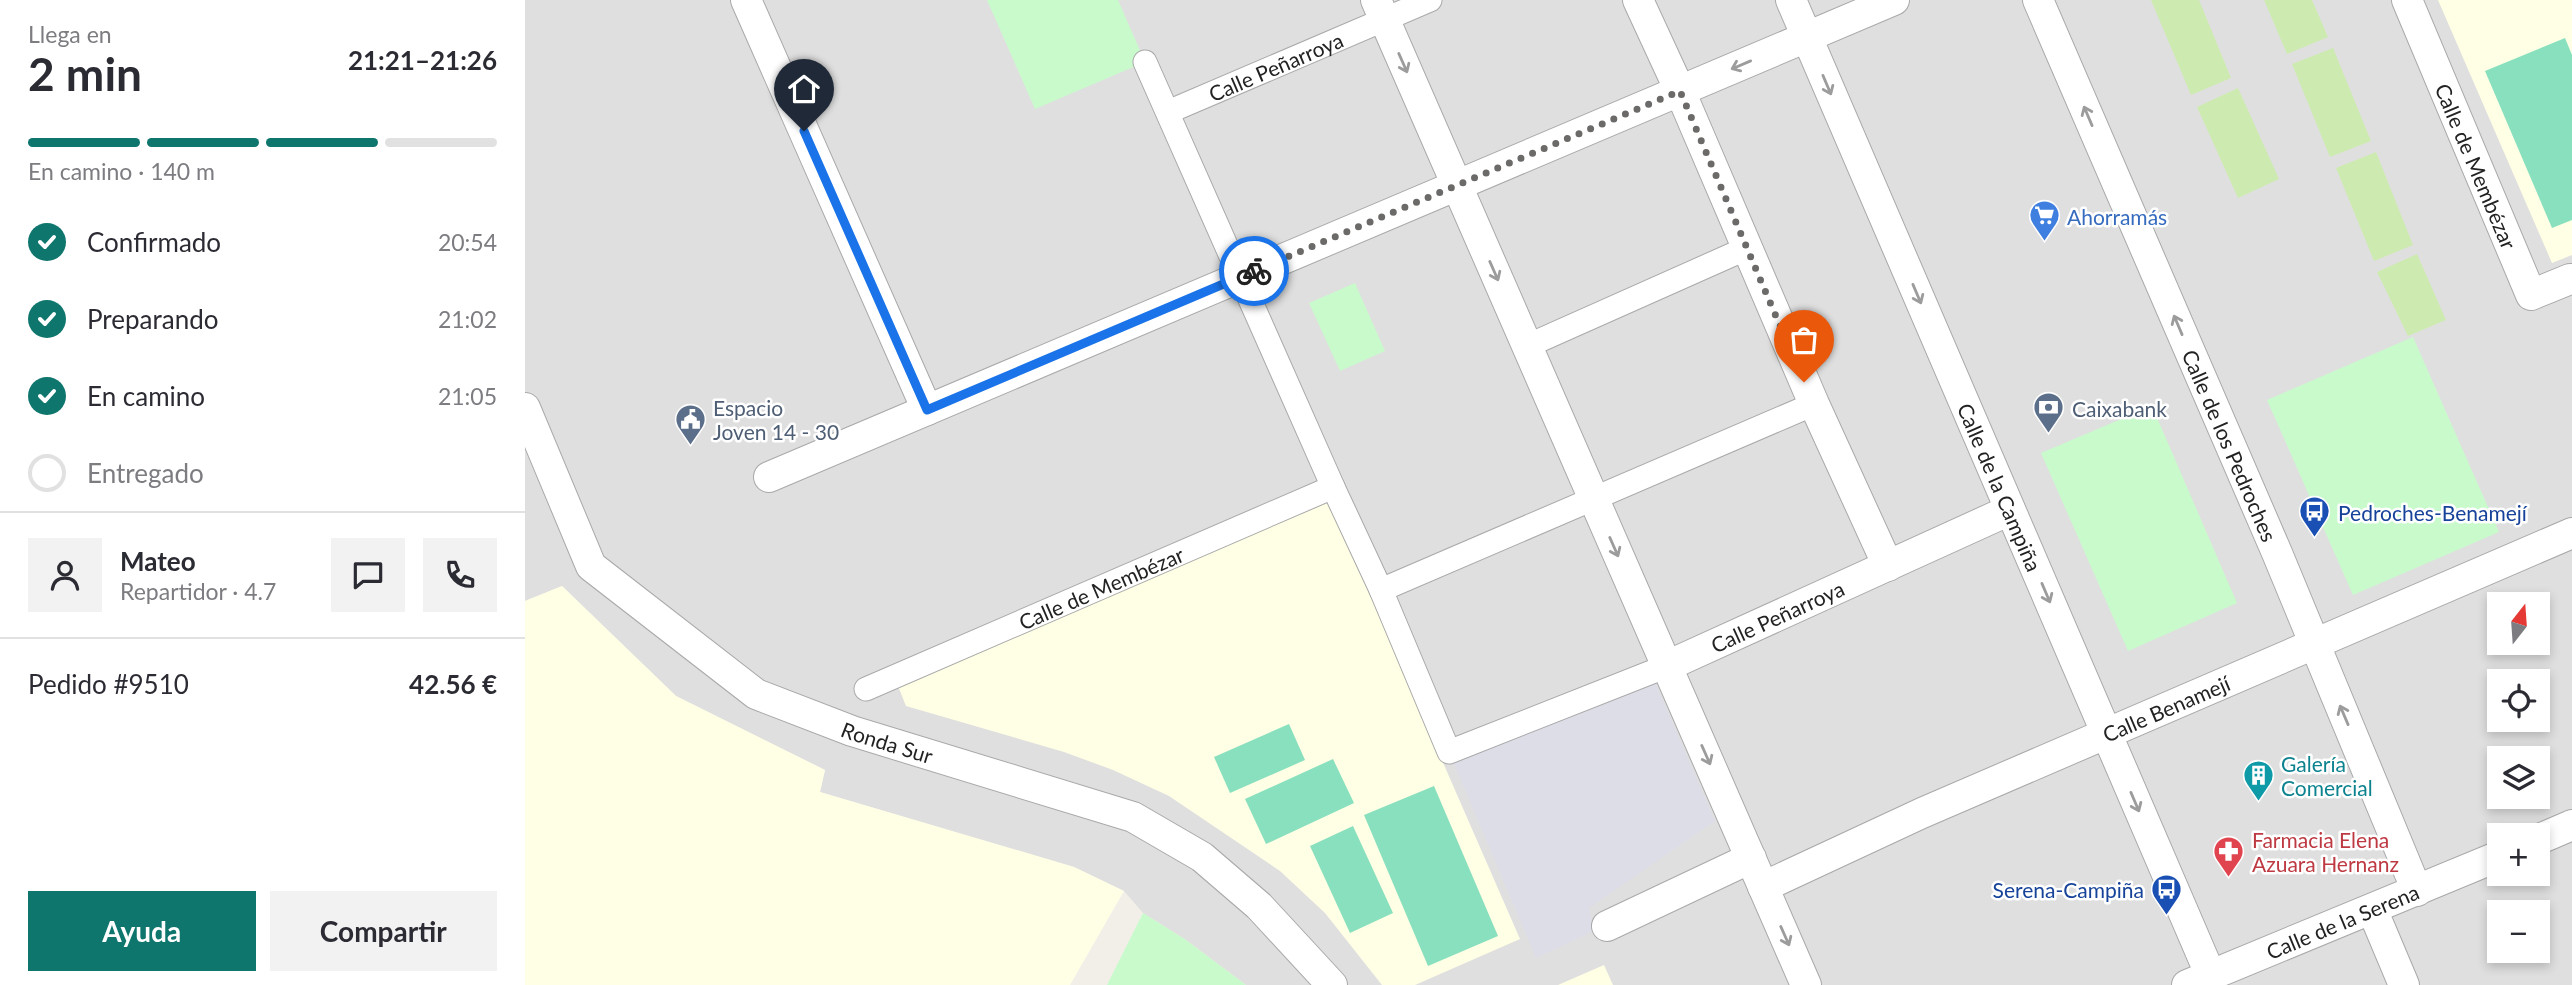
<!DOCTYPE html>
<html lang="es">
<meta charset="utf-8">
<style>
:root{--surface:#fff;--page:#f2f2f3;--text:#2b2b33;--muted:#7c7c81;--line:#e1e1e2;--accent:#0f766e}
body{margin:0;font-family:Lato,sans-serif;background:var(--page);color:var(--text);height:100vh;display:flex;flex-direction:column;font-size:26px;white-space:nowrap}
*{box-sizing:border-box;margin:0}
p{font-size:23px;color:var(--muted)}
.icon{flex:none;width:38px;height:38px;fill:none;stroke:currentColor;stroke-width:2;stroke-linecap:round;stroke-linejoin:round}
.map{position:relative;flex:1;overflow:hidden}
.side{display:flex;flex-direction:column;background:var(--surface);width:525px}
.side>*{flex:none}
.needle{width:46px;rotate:17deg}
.buttons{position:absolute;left:1962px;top:592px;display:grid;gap:14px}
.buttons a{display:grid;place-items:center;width:63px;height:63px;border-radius:0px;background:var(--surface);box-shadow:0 4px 10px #0003;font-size:35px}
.pin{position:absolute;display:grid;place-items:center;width:60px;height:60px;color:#fff;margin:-72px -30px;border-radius:50% 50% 50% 0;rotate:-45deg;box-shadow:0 0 7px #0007}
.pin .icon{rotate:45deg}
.courier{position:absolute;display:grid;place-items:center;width:70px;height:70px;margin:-35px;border:5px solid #1a73e8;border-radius:50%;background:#fff;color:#222;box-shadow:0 2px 9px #0007}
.headline em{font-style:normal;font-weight:700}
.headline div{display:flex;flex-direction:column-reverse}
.headline{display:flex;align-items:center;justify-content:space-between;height:119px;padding:0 28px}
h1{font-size:46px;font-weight:700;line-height:52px}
.bar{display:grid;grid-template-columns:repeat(4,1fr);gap:10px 7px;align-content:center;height:84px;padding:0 28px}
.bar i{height:9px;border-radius:5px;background:var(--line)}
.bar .active{background:var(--accent)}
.bar p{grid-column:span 4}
.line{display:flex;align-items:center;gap:18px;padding:0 28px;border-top:2px solid var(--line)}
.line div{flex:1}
.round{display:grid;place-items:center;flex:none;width:74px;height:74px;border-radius:0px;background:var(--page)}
ol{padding:0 28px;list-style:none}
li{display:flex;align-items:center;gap:21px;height:77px}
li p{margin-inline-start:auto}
li .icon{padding:7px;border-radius:50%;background:var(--accent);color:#fff;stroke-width:4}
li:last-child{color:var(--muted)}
li i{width:38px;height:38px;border:4px solid var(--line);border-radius:50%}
.action{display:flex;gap:14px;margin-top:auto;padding:14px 28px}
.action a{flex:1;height:80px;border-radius:0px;background:var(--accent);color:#fff;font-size:28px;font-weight:700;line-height:80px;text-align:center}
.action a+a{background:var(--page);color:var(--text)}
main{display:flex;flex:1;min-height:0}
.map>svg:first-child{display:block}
.residential{fill:#e0dfdf;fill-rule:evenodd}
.education{fill:#ffffe5}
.grass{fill:#cdebb0}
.park{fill:#c8facc}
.pitch{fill:#88e0be}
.plaza{fill:#dddde8}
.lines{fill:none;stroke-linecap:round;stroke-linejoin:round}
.pedestrian-casing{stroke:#a9a9a9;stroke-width:25}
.minor-casing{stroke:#a9a9a9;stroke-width:32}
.pedestrian{stroke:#fff;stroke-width:23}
.minor{stroke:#fff;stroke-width:30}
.oneway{stroke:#9c9c9c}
.done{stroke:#6b6a68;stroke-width:7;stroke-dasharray:0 12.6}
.route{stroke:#1a73e8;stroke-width:9}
.labels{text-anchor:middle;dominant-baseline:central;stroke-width:5;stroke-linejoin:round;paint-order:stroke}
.street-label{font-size:21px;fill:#222;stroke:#fff}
.shop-label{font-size:21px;fill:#366cbe;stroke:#fff;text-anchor:start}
.service-label{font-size:21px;fill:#4e5e75;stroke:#fff;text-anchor:start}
.transit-label{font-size:21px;fill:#164399;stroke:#fff;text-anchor:start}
.culture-label{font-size:21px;fill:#0d838f;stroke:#fff;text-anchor:start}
.health-label{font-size:21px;fill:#be3a42;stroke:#fff;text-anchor:start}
</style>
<main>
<section class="side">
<div class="headline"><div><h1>2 min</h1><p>Llega en</p></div><em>21:21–21:26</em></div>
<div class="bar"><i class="active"></i><i class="active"></i><i class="active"></i><i></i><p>En camino · 140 m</p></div>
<ol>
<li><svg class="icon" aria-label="check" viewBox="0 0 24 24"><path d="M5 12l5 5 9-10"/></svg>Confirmado<p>20:54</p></li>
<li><svg class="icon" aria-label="check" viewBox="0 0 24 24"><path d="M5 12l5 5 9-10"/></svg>Preparando<p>21:02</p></li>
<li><svg class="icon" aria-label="check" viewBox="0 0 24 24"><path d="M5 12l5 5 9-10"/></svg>En camino<p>21:05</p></li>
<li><i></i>Entregado</li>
</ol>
<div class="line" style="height:126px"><a class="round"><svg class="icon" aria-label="person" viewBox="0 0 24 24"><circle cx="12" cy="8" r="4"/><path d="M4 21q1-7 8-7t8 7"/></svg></a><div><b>Mateo</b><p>Repartidor · 4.7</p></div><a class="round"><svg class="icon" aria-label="chat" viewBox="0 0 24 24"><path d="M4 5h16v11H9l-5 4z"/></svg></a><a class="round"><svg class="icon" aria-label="phone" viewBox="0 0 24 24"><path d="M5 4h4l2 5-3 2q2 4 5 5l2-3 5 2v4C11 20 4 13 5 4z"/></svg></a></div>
<div class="line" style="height:91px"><div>Pedido #9510</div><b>42.56 €</b></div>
<div class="action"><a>Ayuda</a><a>Compartir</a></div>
</section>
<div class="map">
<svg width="2047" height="985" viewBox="0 0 2047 985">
<rect width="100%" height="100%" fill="#f2efe9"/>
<path class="residential" d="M0,0H2047V985H721L661,940L618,913L599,891L549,867L295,792L300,770L151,696L37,586L0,601ZM1974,604H2012V642H1974ZM1974,681H2012V719H1974ZM1974,758H2012V796H1974ZM1974,835H2012V873H1974ZM1974,912H2012V950H1974Z"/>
<g class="education">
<polygon points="1913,0 2047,0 2047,255 2027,263"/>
<polygon points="803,499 995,939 890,985 857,985 800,913 755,871 644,796 588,770 539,752 381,706 373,686"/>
<polygon points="37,586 151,696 300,770 295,792 549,867 599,891 545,985 0,985 0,601"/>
<polygon points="1079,965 1088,985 1033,985"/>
</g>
<g class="grass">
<polygon points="1626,0 1674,0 1706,78 1666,95"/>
<polygon points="1739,0 1787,0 1803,37 1762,54"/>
<polygon points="1808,48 1846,141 1805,157 1767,64"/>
<polygon points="1713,88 1754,179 1713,198 1672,107"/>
<polygon points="1851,152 1888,245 1849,261 1811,168"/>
<polygon points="1892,254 1921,320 1883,336 1852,272"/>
</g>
<g class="park">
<polygon points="462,0 593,0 620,62 510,109"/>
<polygon points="830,283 860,351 815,371 784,303"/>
<polygon points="1888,337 1974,532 1828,595 1742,400"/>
<polygon points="1627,406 1712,603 1603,651 1516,453"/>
<polygon points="618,913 661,940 721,985 582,985"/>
</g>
<g class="pitch">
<polygon points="2040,38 2047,55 2047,220 2027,228 1960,71"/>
<polygon points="764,724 780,760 705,793 689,757"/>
<polygon points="808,759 829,803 741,844 720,799"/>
<polygon points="909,786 973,936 903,966 839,815"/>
<polygon points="828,826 868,913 825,933 785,846"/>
</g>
<polygon class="plaza" points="1126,673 1190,821 1064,908 1069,931 1011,958 924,752"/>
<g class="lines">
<defs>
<g id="pedestrian">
<polyline points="620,62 808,487"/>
<path id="s1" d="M643,112L905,0"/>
<polyline points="1002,346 1220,249"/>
<polyline points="856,590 1289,404"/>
<path id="s2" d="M341,689L808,487L856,590L924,752L1142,666"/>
</g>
<g id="minor">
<polyline points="221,0 402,410"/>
<polyline points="851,0 1281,985"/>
<polyline points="1113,0 1155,91 1289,404 1363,566"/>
<path id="s3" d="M1266,0L1685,974"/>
<path id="s4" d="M1513,0L1752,553L1892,891"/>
<path id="s5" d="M1882,0L2006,295L2045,279"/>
<path id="s6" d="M0,408L66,566L231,694L327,731L608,817L677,857L734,906L807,985"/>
<polyline points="244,477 1369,0"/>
<path id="s7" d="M1142,666L1485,510"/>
<polyline points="2012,840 2047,825"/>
<path id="s8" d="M1238,887L1397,813L2047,533"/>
<polyline points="1847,909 1879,985"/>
<polyline points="1082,926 1226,858"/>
<path id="s9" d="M1662,985L1974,856"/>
</g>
</defs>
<use href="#pedestrian" class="pedestrian-casing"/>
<use href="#minor" class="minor-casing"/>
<use href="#pedestrian" class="pedestrian"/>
<use href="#minor" class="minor"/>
</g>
<defs><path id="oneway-shaft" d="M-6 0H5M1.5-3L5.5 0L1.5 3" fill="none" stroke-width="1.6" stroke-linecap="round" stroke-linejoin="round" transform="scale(1.75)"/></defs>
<g class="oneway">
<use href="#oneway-shaft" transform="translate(878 63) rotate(66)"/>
<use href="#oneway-shaft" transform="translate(1216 65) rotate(157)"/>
<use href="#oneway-shaft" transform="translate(1302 85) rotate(67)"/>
<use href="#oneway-shaft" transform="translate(1563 116) rotate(-113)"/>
<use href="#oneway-shaft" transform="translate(969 271) rotate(66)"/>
<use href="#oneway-shaft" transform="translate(1392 294) rotate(67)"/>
<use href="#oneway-shaft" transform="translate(1653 325) rotate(-113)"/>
<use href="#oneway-shaft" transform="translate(1089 547) rotate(66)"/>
<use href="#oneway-shaft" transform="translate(1521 593) rotate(67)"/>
<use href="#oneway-shaft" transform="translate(1819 715) rotate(-113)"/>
<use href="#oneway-shaft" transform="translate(1181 755) rotate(66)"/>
<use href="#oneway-shaft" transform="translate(1610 802) rotate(67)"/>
<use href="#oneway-shaft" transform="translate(1260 936) rotate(66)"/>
</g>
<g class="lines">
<polyline class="done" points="729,271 1155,91 1279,382"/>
<polyline class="route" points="279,131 402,410 729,271"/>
</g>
<defs>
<symbol id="supermarket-pin" viewBox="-11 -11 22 30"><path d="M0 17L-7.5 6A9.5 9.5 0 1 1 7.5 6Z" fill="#3f7fe0" stroke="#fff"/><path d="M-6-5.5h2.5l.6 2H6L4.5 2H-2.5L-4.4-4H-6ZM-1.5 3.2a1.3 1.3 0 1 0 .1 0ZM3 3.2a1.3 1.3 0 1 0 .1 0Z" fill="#fff"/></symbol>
<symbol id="bank-pin" viewBox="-11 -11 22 30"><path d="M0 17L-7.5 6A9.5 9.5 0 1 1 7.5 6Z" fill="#5c6f8a" stroke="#fff"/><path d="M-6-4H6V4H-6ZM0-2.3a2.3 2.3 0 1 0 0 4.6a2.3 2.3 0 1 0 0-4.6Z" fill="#fff"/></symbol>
<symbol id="civic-pin" viewBox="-11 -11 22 30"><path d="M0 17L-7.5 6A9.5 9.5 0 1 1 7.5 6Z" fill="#5c6f8a" stroke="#fff"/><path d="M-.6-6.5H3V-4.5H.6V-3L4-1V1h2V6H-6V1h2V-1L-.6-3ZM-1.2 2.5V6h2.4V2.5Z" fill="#fff"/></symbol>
<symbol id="bus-pin" viewBox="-11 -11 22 30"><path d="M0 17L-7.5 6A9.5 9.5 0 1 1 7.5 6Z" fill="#1a4fb4" stroke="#fff"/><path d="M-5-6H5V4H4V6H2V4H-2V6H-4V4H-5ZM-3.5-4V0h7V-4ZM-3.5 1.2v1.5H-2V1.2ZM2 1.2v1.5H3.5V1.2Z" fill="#fff"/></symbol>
<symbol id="building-pin" viewBox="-11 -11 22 30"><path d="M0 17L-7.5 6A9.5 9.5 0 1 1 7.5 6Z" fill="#0f9aa8" stroke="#fff"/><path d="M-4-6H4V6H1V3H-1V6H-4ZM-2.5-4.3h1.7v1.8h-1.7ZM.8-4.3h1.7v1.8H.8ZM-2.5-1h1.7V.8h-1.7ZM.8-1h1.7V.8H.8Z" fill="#fff"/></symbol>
<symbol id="pharmacy-pin" viewBox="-11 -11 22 30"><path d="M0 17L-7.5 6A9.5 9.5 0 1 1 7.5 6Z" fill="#e0444e" stroke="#fff"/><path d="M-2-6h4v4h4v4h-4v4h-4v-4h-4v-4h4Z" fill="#fff"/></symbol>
</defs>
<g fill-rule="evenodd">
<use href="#supermarket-pin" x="1502" y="198" width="35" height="47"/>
<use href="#bank-pin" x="1506" y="390" width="35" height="47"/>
<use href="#civic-pin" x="148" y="402" width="35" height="47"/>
<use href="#bus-pin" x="1772" y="494" width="35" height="47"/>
<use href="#building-pin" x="1716" y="758" width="35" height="47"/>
<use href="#pharmacy-pin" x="1686" y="834" width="35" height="47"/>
<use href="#bus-pin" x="1624" y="872" width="35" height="47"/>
</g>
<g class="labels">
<g class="street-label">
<text stroke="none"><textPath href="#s1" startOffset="117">Calle Peñarroya</textPath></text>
<text stroke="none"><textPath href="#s5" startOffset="180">Calle de Membézar</textPath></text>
<text stroke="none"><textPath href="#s4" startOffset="485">Calle de los Pedroches</textPath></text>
<text stroke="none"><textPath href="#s3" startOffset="530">Calle de la Campiña</textPath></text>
<text stroke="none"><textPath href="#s2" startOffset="256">Calle de Membézar</textPath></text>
<text stroke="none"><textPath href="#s7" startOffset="121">Calle Peñarroya</textPath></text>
<text stroke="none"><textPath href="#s8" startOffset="441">Calle Benamejí</textPath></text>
<text stroke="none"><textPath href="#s6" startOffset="520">Ronda Sur</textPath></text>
<text stroke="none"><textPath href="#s9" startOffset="168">Calle de la Serena</textPath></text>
</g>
<g class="shop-label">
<text x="1542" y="216">Ahorramás</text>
</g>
<g class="service-label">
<text x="188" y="407">Espacio<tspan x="188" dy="24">Joven 14 - 30</tspan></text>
<text x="1547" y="408">Caixabank</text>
</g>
<g class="transit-label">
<text x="1813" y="512">Pedroches-Benamejí</text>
<text x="1619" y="889" text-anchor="end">Serena-Campiña</text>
</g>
<g class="culture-label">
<text x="1756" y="763">Galería<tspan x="1756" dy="24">Comercial</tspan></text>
</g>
<g class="health-label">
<text x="1727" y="839">Farmacia Elena<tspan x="1727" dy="24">Azuara Hernanz</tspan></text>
</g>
</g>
</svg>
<div class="buttons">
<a><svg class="needle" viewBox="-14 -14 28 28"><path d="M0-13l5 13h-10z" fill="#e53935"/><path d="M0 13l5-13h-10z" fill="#7c7c81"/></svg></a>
<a><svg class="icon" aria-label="locate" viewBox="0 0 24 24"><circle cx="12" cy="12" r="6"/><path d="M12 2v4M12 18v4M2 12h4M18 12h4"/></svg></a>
<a><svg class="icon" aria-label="layers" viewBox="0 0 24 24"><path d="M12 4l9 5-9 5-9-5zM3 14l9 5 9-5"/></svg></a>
<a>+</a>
<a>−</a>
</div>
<div class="pin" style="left:1279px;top:382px;background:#ea580c"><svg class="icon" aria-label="bag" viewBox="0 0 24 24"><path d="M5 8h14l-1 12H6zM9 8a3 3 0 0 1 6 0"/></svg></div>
<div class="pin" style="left:279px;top:131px;background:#1f2937"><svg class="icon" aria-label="home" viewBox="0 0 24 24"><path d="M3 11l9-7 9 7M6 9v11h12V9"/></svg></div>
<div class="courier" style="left:729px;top:271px"><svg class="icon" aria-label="bike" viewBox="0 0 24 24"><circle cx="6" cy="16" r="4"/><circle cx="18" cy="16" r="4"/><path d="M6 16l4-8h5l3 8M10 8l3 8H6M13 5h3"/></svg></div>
</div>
</main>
